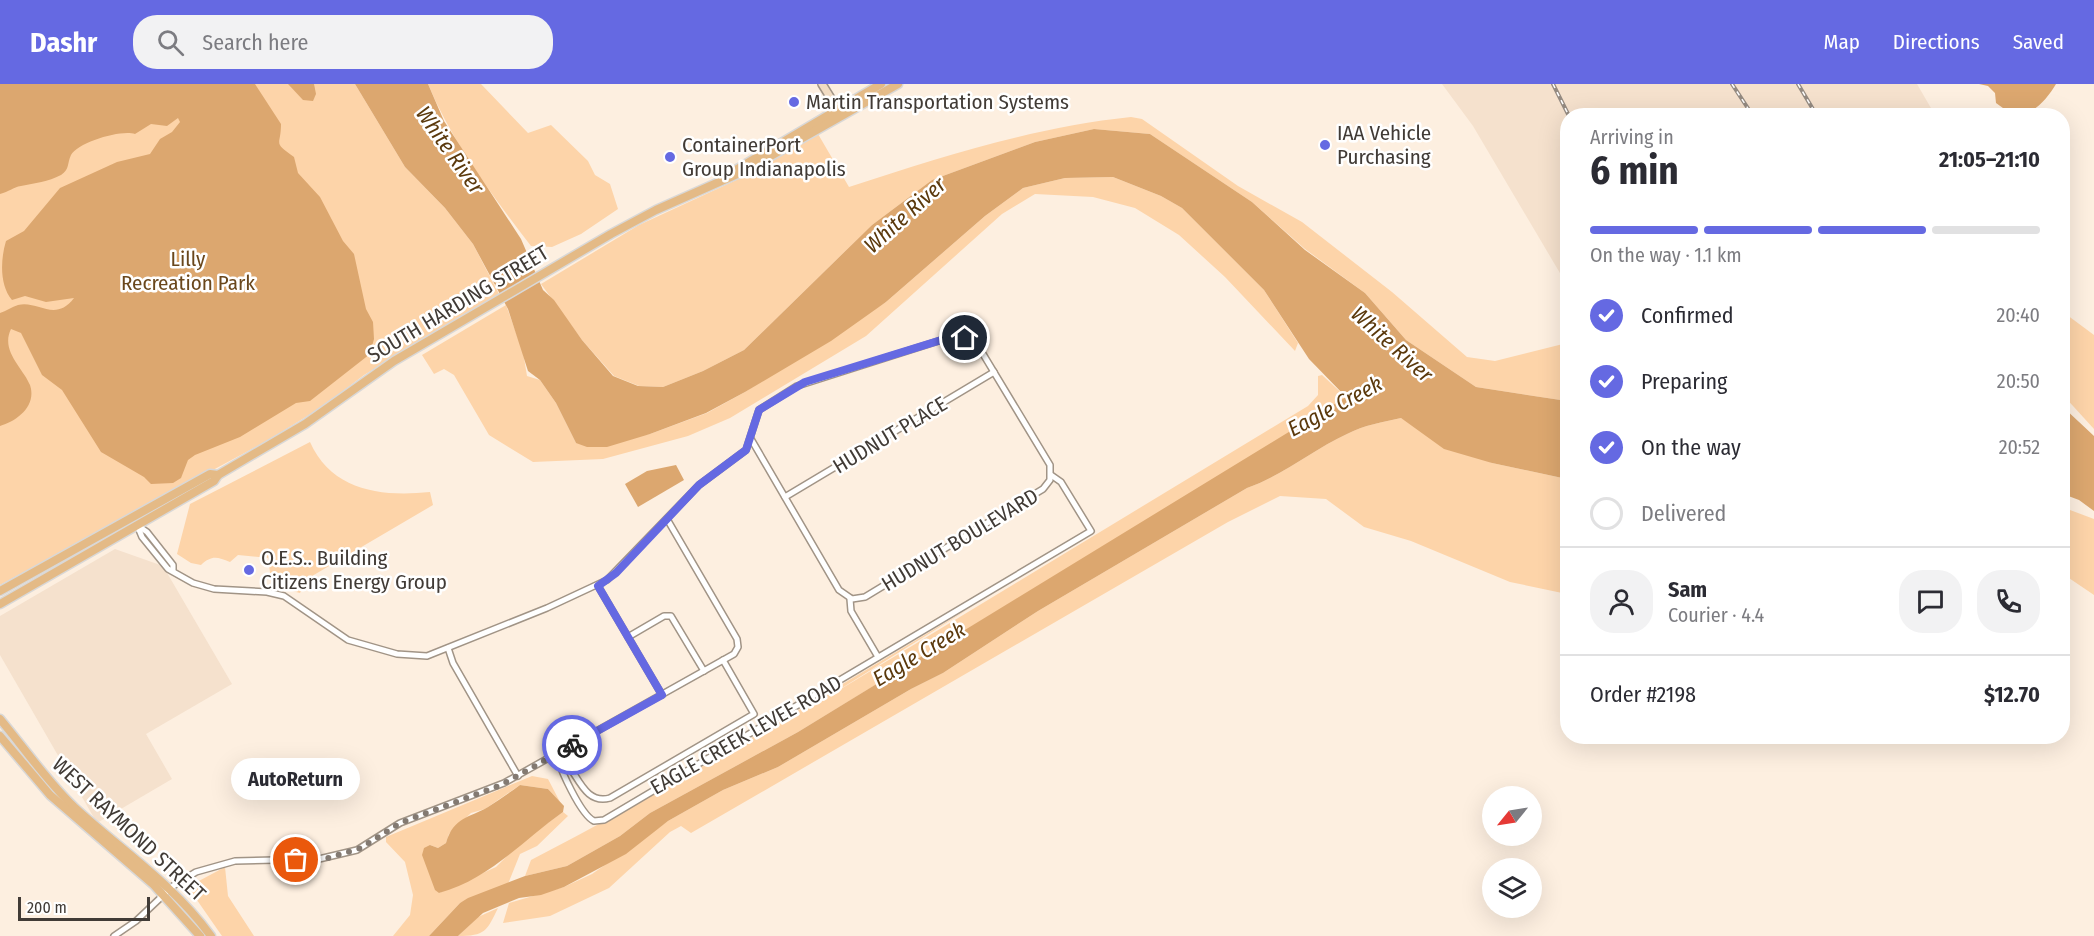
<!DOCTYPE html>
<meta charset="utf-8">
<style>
:root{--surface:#fff;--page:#f2f2f3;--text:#2b2b33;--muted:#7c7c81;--line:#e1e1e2;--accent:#6569e2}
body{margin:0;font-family:"Fira Sans Condensed",sans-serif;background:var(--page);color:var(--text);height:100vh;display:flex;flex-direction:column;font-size:22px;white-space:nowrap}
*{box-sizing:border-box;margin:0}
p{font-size:20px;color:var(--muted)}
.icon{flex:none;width:33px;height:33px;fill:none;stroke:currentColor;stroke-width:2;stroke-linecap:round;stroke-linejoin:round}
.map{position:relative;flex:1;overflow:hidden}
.sheet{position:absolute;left:1560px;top:24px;width:510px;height:636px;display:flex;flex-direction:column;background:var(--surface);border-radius:24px;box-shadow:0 6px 24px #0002}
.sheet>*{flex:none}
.needle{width:39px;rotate:240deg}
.tools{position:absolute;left:1482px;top:702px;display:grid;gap:12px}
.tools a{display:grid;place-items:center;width:60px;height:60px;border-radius:50%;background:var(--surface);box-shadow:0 6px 24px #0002;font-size:30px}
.scale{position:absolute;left:18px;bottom:15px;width:132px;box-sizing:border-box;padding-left:6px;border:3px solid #413b36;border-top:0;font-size:16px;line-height:21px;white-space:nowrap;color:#413b36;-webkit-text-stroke:4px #fff;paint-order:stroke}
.pin{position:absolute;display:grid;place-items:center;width:51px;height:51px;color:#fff;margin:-26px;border:3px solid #fff;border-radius:50%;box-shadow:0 2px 6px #0007}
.courier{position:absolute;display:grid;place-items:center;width:60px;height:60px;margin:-30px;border:4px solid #6569e2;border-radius:50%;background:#fff;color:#222;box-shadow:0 2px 8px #0007}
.bubble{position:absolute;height:42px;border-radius:21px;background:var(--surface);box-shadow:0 6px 24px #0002;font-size:20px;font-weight:700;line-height:42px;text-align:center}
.headline em{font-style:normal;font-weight:700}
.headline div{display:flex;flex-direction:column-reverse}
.headline{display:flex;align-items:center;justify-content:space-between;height:102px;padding:0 30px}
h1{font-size:39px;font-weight:700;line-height:45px}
.bar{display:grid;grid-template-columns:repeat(4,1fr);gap:9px 6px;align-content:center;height:72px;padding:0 30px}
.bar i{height:8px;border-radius:4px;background:var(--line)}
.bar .selected{background:var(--accent)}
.bar p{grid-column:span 4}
.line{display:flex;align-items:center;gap:15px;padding:0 30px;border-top:2px solid var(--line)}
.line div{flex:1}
.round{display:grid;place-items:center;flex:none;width:63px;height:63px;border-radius:24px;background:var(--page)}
ol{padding:0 30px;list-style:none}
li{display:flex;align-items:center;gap:18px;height:66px}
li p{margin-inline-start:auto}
li .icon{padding:6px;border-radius:50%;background:var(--accent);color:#fff;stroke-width:4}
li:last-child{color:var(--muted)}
li i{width:33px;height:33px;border:3px solid var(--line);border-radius:50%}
header{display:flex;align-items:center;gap:36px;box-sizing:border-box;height:84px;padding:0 30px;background:var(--accent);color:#fff}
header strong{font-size:28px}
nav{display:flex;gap:33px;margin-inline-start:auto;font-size:21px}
.search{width:420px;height:54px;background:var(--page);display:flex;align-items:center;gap:15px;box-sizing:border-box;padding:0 21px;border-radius:24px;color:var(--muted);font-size:22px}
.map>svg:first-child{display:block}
.built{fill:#f5e1cd}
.green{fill:#fdd4a9}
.water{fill:#dca76f}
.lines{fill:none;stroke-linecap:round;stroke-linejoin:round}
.minor-casing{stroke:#a19486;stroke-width:8}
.secondary-casing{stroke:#a19486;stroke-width:10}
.primary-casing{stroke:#d9d8d7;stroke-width:11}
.minor{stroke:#fff;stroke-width:5}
.secondary{stroke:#f2dcc3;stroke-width:7}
.primary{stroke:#e4ba86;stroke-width:8}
.rail-casing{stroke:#948a81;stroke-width:4}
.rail{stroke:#fff;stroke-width:1.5;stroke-dasharray:4.5;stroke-linecap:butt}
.done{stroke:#837a72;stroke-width:6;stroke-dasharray:0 10.8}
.route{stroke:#6569e2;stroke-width:8}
.poi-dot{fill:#6569e2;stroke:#fff;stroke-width:2}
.labels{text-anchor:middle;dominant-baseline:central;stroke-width:5;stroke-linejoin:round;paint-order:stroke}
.poi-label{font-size:21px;fill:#413b36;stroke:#fff;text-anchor:start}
.park-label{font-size:21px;fill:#6a471c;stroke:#fff}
.street-label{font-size:21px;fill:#413b36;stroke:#fff}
.water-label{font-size:22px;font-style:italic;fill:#5b390c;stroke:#fff}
</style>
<header>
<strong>Dashr</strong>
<div class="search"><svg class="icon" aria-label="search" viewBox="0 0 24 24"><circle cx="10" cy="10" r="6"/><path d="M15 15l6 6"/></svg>Search here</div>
<nav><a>Map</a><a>Directions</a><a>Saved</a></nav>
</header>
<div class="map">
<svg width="2094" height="852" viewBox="0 0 2094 852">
<rect width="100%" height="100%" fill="#fdefe0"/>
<g class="built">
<polygon points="1442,0 1917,0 1935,31 1568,32 1567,201 1473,42"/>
<polygon points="115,465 163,482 232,600 146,650 172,695 97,739 0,571 0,532"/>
</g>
<g class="green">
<polygon points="0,0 355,0 405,83 445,124 473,160 499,210 364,291 322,323 265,358 0,501"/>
<path d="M428,0H481L528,49L551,41L588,77L595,91L610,100L618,125L581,150L552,163L531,162C492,111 453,60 428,0Z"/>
<path d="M1131,33L1142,35L1238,102L1302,138L1392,208L1467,273L1495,277L1567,259V317L1476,303L1406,256L1365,209L1305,165L1252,118L1150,50L1094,45L1035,58L932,96L872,141L744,266L703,287L663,303L639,302L614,292L582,256L541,200L639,141L743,93L818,50L849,103C941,73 1034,43 1131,33Z"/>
<polygon points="1113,93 1161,112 1182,124 1264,206 1298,259 1295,267 1225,193 1179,151 1135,124 1093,113 1035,110 1002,130 866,252 730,334 688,352 603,375 533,378 489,351 454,291 444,285 434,290 422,271 506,221 523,268 527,292 540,296 556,319 576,359 650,350 707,329 745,308 886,218 985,132 1023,104 1065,94"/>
<polygon points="2063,228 2094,251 2094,345 2063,311"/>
<path d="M1322,291L1346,313L1334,322L798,648L650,729L620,752L567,782L525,792L531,776C683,698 828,608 975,521L821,617L1308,322L1318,311V292Z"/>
<path d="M1401,334L1492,379L1567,395V510L1510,498L1411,457L1364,443L1326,415L1280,412L1228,438L691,749L681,742L670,748L609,804L550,832L503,839L509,819L564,803L592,790L668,737L723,706L778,683L911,605L943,589L1038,527L1247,404C1284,391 1312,366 1347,350C1364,341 1383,338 1401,334Z"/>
<path d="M310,358C332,407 381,413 430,408L433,421L307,495L300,509L272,502L268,474L238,471L230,478C217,473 212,471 201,481L191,479L177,470L190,420Z"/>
<polygon points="2063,419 2070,426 2094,435 2094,511 2063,490"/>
<polygon points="532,692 548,695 560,718 548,705 520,701 485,725 471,729 449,750 446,759 438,764 430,761 439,809 496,783 520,759 563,728 568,732 537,762 520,770 508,800 460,819 429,852 393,852 410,831 413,811 405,778 386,758 386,753"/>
<polygon points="225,783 228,812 254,852 222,852 190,806 197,798"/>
<path d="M498,824C487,847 485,852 458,852L478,833Z"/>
</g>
<g class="water">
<path d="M0,0H255L281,40C281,63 272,57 294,73L298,89L320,113L343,157L354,170L366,225L373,238L374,255L370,270L310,317L296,319L240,353L195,371L188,376L181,394L173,399L151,400L144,393L101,368L62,306L42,291L21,249L11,245C0,267 24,285 30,301C37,322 17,337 0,342V229C6,227 12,223 18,221C38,216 55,239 74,214L46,218L25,212L12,216C0,202 0,177 6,157L24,147L60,104L117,78L150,70L160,55L172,48L180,38L178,34L167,42L151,40L135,50C122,45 78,58 71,71C67,79 70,85 61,91C48,98 35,99 21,102C13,103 9,108 0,110Z"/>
<polygon points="288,0 314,0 316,10 313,17 303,16"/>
<path d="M355,0H428L444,37L521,155L543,206L554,216L582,256L613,292L638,302L663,303L703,287L744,266L872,141L932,96L1035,58L1094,45L1150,50L1252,118L1305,166L1365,209L1406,256L1476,303L1567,317V395L1492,379L1444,365L1401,334C1383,338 1364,341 1347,350C1312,366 1284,391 1247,404L1038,527L943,589L911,605L778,683L723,706L668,737L626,770L564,803L541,811L519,814L483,829L458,852H429L460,819L468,814L525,792L567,782L620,752L650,729L798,648L1346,313L1309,275L1264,206L1182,124L1161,112L1113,93L1065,94L1023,104L985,132L886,218L831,257L745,308L706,329L650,350L607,363H587L576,359L556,319L540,296L528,287L508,225L473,160L445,124L405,83Z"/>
<path d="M1979,0H2056C2047,15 2033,32 2014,32L1996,19L1995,9L1988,2Z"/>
<polygon points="2063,323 2094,352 2094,427 2079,416 2063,410"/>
<polygon points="676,381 684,396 638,423 625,400 647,387"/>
<path d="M520,701L548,705L564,722L563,728C522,757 490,795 439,809L435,806L422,771L424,764L430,761L438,764L446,759C454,732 470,734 488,723C499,716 509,709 520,701Z"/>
</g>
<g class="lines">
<defs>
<g id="minor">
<polyline points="785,413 994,288"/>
<polyline points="137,441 142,453 168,485 193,499 214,505 267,508 284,512 348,556 397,570 427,572 547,524 607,496 699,401 746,366 759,326 797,302 951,253 965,254 980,265 1050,381 1050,396 1043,405 865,513 852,515 839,506 751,355"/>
<polyline points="137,441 147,448 173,481 173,486"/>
<polyline points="598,502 662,611"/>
<polyline points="850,515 851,527 878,573"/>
<polyline points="628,553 664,532 671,532 704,587"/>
<polyline points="448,564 453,579 518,692"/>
<path d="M557,670C559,684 581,731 594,737L604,736L1091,447L1061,398L1051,391"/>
<path d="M557,670C577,682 581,722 610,714L754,630L723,576"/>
<polyline points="114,852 136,837 173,802 196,788 235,777 319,775 357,766 400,739 504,699 734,570 738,563 737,555 667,435"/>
</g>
<polyline id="secondary" points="822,0 840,29"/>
<g id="primary">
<polyline points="734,87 881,0"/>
<polyline points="0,507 210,390 218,391"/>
<polyline points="0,520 214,397 218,391 305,340 394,277 611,150 656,126 744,87 898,0"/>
<path d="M0,635C25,665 46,696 74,723C122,767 172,799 211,852"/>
<polyline points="0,652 50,711 154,801 200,852"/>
</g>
</defs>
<use href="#minor" class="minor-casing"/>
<use href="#secondary" class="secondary-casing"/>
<use href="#primary" class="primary-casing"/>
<use href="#minor" class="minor"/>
<use href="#secondary" class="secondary"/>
<use href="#primary" class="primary"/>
<defs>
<g id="rail">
<polyline points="1553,0 1569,32"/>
<polyline points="1732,0 1753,32"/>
<polyline points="1798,0 1817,32"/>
</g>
</defs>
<use href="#rail" class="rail-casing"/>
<use href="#rail" class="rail"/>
</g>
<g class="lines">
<polyline class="done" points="296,776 328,774 361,764 400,739 501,701 572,661"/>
<polyline class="route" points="572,661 662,611 598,502 616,489 699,401 746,366 759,326 805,298 951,253 965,254"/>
</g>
<g class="poi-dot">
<circle cx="794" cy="18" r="6"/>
<circle cx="1325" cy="61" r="6"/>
<circle cx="670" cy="73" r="6"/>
<circle cx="249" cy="486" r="6"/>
</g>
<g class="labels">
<g class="poi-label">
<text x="806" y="18">Martin Transportation Systems</text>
<text x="1337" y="49">IAA Vehicle<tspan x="1337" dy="24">Purchasing</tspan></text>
<text x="682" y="61">ContainerPort<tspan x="682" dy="24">Group Indianapolis</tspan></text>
<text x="261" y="474">O.E.S.. Building<tspan x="261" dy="24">Citizens Energy Group</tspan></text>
</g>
<g class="park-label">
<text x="188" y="175">Lilly<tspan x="188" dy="24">Recreation Park</tspan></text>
</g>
<g class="street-label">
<text transform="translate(458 220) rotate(-31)">SOUTH HARDING STREET</text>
<text transform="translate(890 351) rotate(-31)">HUDNUT PLACE</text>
<text transform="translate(960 456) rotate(-31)">HUDNUT BOULEVARD</text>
<text transform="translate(746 651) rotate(-30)">EAGLE CREEK LEVEE ROAD</text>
<text transform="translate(129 745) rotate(43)">WEST RAYMOND STREET</text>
</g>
<g class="water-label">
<text transform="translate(450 66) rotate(55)">White River</text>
<text transform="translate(905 131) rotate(-42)">White River</text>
<text transform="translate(1392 260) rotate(42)">White River</text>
<text transform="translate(1335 322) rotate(-28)">Eagle Creek</text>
<text transform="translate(919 570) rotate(-31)">Eagle Creek</text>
</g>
</g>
</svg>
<div class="tools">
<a><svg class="needle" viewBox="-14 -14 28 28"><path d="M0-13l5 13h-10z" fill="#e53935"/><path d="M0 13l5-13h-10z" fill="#7c7c81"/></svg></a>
<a><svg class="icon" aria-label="layers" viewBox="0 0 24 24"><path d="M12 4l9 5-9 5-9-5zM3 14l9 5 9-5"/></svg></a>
</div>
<div class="scale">200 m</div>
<div class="pin" style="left:296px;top:776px;background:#ea580c"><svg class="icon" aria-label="bag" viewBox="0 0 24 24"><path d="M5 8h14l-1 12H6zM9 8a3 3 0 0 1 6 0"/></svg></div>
<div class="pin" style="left:965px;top:254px;background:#1f2937"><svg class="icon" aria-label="home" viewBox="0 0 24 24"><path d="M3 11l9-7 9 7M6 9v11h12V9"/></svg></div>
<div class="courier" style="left:572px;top:661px"><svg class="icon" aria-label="bike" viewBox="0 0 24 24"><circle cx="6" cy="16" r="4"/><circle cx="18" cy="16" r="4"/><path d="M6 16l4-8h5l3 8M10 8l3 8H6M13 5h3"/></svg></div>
<div class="bubble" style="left:231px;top:674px;width:129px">AutoReturn</div>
<section class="sheet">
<div class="headline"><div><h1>6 min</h1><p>Arriving in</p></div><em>21:05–21:10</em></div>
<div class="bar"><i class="selected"></i><i class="selected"></i><i class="selected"></i><i></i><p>On the way · 1.1 km</p></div>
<ol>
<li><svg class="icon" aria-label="check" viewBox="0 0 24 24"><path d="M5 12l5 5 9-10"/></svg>Confirmed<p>20:40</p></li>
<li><svg class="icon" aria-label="check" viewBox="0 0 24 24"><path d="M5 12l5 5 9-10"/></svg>Preparing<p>20:50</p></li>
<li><svg class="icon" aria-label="check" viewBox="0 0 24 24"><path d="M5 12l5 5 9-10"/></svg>On the way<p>20:52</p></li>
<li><i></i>Delivered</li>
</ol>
<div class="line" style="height:108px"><a class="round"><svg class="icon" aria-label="person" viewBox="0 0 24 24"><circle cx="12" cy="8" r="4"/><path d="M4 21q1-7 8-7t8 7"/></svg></a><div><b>Sam</b><p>Courier · 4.4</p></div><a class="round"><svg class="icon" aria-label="chat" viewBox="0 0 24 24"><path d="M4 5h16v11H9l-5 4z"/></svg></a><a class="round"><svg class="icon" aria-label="phone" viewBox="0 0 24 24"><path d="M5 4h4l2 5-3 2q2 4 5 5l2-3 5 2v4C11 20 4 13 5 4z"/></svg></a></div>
<div class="line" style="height:78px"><div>Order #2198</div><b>$12.70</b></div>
</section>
</div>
